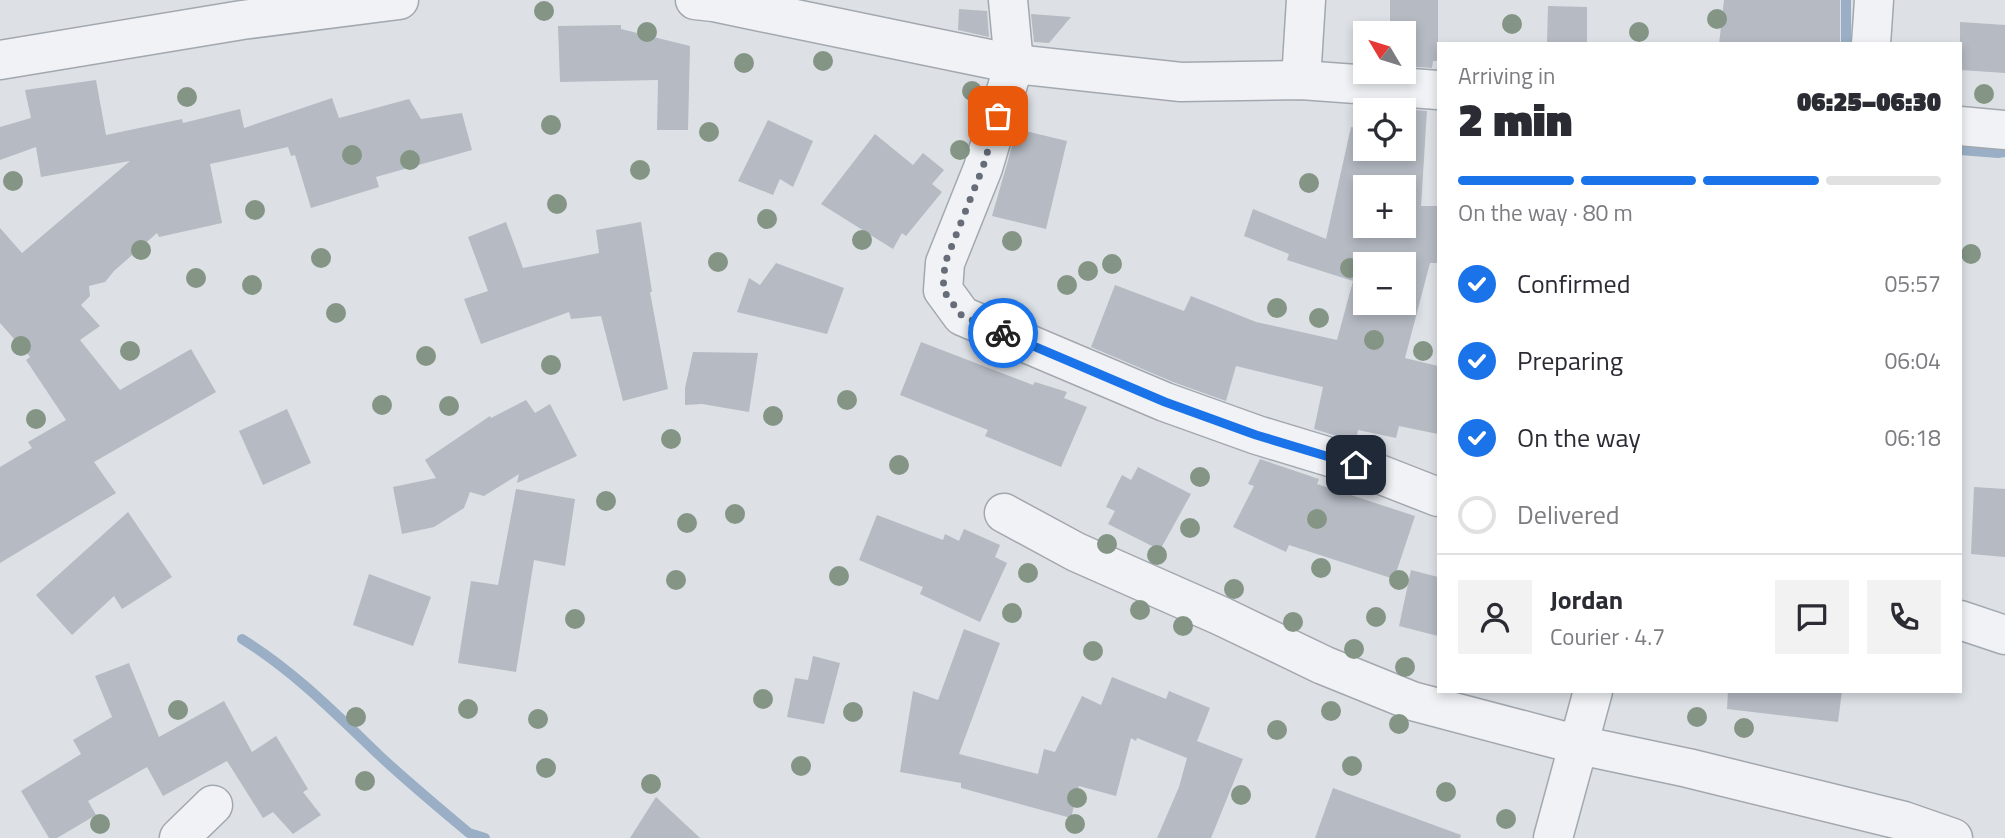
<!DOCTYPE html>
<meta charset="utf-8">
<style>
:root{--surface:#fff;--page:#f2f2f3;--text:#2b2b33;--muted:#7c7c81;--line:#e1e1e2;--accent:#1a73e8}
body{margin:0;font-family:"Titillium Web",sans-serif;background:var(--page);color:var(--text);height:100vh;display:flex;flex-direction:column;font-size:26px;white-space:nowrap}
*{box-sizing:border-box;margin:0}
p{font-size:23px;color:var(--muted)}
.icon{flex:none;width:38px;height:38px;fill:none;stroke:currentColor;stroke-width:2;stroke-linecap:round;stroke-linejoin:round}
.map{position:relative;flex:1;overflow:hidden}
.panel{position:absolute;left:1437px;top:42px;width:525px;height:651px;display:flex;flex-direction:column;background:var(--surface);border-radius:0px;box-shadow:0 4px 10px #0003}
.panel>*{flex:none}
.needle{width:46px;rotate:308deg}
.tools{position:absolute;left:1353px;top:21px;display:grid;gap:14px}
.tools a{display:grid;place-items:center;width:63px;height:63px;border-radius:0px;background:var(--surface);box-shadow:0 4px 10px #0003;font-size:35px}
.pin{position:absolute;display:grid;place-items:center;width:60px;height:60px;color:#fff;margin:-30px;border-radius:14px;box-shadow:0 4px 10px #0006}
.courier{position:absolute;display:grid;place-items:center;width:70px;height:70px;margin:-35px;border:5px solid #1a73e8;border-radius:50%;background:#fff;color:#222;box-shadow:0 2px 9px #0007}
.summary em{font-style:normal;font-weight:800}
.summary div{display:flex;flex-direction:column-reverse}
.summary{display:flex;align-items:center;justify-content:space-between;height:119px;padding:0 21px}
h1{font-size:46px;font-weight:800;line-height:52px}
.bar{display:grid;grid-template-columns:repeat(4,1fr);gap:10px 7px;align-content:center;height:84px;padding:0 21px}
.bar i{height:9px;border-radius:5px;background:var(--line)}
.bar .on{background:var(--accent)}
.bar p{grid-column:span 4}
.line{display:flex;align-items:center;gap:18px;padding:0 21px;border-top:2px solid var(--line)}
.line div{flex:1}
.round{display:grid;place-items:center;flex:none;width:74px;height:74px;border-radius:0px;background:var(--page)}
ol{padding:0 21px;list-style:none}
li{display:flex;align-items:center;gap:21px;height:77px}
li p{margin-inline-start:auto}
li .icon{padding:7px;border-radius:50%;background:var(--accent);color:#fff;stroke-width:4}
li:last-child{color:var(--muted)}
li i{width:38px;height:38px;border:4px solid var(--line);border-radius:50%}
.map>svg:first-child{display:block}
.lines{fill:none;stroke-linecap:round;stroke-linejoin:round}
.stream{stroke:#9aafc5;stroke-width:10}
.building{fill:#b5bac3;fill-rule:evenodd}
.minor-casing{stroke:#a3a8b0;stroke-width:41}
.minor{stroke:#f0f2f5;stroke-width:38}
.tree{fill:#849585}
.done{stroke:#676d78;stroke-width:7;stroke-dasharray:0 12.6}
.route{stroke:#1a73e8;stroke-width:9}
</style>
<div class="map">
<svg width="2005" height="838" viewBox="0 0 2005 838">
<rect width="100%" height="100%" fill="#dde1e6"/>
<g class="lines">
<g class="stream">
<polyline points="1846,44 1846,0"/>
<polyline points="1960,150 1998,153 2005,152"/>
<path d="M242,639C294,671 336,714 380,756C409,783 439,808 469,833L485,838"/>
</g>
</g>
<g class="building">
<polygon points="1390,0 1438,0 1438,61 1433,61 1432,68 1406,66 1406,61 1404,61 1404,33 1390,33"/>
<polygon points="1724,0 1840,0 1840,44 1719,44"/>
<polygon points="1548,6 1587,7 1587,44 1547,44"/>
<polygon points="959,9 987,11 989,37 958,30"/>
<polygon points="1031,14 1071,17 1049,43 1034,42"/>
<polygon points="1960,22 2005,25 2005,73 1960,70"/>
<polygon points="621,25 621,29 690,46 688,130 657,130 658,80 560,82 558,26"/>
<polygon points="96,80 106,135 182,119 183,123 240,109 244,128 332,98 339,118 409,99 421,119 462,113 472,150 376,177 379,187 311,208 295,155 291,156 288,147 210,164 222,223 159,237 157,233 114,271 105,282 89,286 90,296 81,305 100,326 80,340 120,390 191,349 216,392 94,462 116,493 0,563 0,467 32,448 28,442 66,420 26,360 30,357 0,323 0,228 22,253 130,161 41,177 36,147 0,160 0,127 31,118 25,90"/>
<path d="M1403,109L1427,111L1421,206H1438V263H1430L1405,358L1438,366V434L1399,426L1396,438L1358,430L1356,441L1343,438L1314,429L1323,387L1236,366L1226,401L1173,382L1091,347L1115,285L1184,311L1191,296L1256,322L1337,340L1353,281L1287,260L1289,254L1244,236L1253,209L1326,239L1351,127L1365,130V149H1404ZM1365,187H1404V226H1365ZM1365,264H1404V303H1365Z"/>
<polygon points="768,120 813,141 793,187 780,179 773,195 738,181"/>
<polygon points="1017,129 1067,141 1046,229 992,216"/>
<polygon points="875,134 913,165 923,153 944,170 932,184 942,192 906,236 902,233 893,249 821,204"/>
<polygon points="506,222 523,268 599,253 596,230 641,222 652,292 650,292 668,389 623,401 601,316 571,319 569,312 481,344 464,299 488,291 468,237"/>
<polygon points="776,263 844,288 827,334 737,312 749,278 760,285"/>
<polygon points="921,342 1033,385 1035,382 1067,392 1064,398 1087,407 1061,467 985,436 988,430 900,395"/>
<polygon points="693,352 758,353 749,412 702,404 685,405 685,388"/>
<polygon points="526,400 535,413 550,404 577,456 517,483 519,474 484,496 470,492 464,508 434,527 402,534 393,487 436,478 425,460 490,416 491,418"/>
<polygon points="287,409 311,463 263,485 239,431"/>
<polygon points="1260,459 1319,479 1317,484 1415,516 1394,579 1289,545 1286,552 1233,527 1254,486 1248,484"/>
<polygon points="1138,467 1191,494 1160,550 1108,524 1115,511 1106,507 1122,475 1131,480"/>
<polygon points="1974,487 2005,489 2005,557 1971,554"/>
<polygon points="516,489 575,499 565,566 534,560 516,672 458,663 471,581 498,585"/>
<polygon points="128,512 172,577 122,609 114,596 72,635 36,595"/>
<polygon points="877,515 943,540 945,534 959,541 964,529 1000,545 995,557 1007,563 980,622 920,594 923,587 859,560"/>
<polygon points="1411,570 1438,577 1438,636 1399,626"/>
<polygon points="369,574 431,597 413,646 353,625"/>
<polygon points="964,629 1000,643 959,754 1038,774 1044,749 1055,752 1082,696 1101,705 1112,677 1166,699 1169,691 1210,708 1197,741 1243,759 1211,838 1157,838 1179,787 1187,758 1137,738 1136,741 1131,738 1116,796 1079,786 1071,818 961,788 961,783 900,772 913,691 938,700"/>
<polygon points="813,656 840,663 824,724 787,717 795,678 808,680"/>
<polygon points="129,663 159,737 224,701 252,752 276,736 308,789 303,792 321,815 293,834 273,812 263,818 227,761 163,796 147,767 88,801 96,815 57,838 49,838 21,791 81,754 73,740 112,717 95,676"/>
<polygon points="1728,691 1842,691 1838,722 1727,709"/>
<polygon points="1333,788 1461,835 1460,838 1315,838"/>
<polygon points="656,797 700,838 630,838"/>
</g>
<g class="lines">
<defs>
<g id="minor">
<polyline points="695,0 713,2 1014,64 1181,82 1301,80 1438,90"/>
<polyline points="1008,0 1014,64 983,168 945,263 943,290 962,316 1165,402 1257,435 1356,465 1438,497"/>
<polyline points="1871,44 1874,0"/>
<polyline points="0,60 242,20 399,0"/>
<polyline points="1301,80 1306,0"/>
<polyline points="1960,126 2005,130"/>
<polyline points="1004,513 1076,552 1221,616 1323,665 1412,701 1579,745 1688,768 1904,821 1953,838"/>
<polyline points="1960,620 2005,635"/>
<polyline points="179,838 213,805"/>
<polyline points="1553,838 1593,691"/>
</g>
</defs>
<use href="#minor" class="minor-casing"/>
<use href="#minor" class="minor"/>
</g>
<g class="tree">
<circle cx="544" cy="11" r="10"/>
<circle cx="1717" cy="19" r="10"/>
<circle cx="1512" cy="24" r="10"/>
<circle cx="647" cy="32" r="10"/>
<circle cx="1639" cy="32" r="10"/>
<circle cx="823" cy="61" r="10"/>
<circle cx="744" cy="63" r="10"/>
<circle cx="972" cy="91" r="10"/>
<circle cx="1984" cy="94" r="10"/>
<circle cx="187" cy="97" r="10"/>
<circle cx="551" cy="125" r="10"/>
<circle cx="709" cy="132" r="10"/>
<circle cx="960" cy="150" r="10"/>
<circle cx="352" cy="155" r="10"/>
<circle cx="410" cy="160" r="10"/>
<circle cx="640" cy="170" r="10"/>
<circle cx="13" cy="181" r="10"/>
<circle cx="1309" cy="183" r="10"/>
<circle cx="557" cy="204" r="10"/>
<circle cx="255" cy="210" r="10"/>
<circle cx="767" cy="219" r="10"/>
<circle cx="862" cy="240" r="10"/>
<circle cx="1012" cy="241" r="10"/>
<circle cx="141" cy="250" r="10"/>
<circle cx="1971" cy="254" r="10"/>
<circle cx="321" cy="258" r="10"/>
<circle cx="718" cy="262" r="10"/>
<circle cx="1112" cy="264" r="10"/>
<circle cx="1350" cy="268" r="10"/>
<circle cx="1088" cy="271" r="10"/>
<circle cx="196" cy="278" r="10"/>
<circle cx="252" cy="285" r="10"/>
<circle cx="1067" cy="285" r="10"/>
<circle cx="1277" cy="308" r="10"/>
<circle cx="336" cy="313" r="10"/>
<circle cx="1319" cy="318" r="10"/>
<circle cx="1374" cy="340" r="10"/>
<circle cx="21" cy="346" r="10"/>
<circle cx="130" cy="351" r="10"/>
<circle cx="1423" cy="351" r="10"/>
<circle cx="426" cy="356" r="10"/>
<circle cx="551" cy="365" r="10"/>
<circle cx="847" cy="400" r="10"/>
<circle cx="382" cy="405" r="10"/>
<circle cx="449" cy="406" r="10"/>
<circle cx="773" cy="416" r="10"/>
<circle cx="36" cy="419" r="10"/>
<circle cx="671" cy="439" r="10"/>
<circle cx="899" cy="465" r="10"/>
<circle cx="1200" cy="477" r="10"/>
<circle cx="606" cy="501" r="10"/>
<circle cx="735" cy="514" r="10"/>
<circle cx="1317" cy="519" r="10"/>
<circle cx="687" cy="523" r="10"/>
<circle cx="1190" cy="528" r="10"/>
<circle cx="1107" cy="544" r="10"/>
<circle cx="1157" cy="555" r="10"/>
<circle cx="1321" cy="568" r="10"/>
<circle cx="1028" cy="573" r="10"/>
<circle cx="839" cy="576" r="10"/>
<circle cx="676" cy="580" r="10"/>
<circle cx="1399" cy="580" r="10"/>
<circle cx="1234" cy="589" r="10"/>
<circle cx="1140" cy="610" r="10"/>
<circle cx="1012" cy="613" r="10"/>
<circle cx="1376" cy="617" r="10"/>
<circle cx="575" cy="619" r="10"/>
<circle cx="1293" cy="622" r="10"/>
<circle cx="1183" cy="626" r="10"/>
<circle cx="1354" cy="649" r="10"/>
<circle cx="1093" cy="651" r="10"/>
<circle cx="1405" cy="667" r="10"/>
<circle cx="763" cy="699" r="10"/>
<circle cx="468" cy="709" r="10"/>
<circle cx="178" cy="710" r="10"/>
<circle cx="1331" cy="711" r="10"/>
<circle cx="853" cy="712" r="10"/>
<circle cx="356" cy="717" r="10"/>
<circle cx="1697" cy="717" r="10"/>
<circle cx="538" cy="719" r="10"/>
<circle cx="1399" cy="724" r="10"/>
<circle cx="1744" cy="728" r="10"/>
<circle cx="1277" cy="730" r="10"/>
<circle cx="801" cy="766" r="10"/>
<circle cx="1352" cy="766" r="10"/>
<circle cx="546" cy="768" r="10"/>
<circle cx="365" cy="781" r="10"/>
<circle cx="651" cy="784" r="10"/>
<circle cx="1446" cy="792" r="10"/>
<circle cx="1241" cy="795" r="10"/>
<circle cx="1077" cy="798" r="10"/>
<circle cx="1506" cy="819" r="10"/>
<circle cx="100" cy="824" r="10"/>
<circle cx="1075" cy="824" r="10"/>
</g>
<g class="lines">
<polyline class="done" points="998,116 983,167 945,263 943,290 962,316 1003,333"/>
<polyline class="route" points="1003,333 1165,402 1256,435 1356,465"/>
</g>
</svg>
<div class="tools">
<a><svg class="needle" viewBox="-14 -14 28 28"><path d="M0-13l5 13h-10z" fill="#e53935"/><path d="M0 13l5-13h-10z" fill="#7c7c81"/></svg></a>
<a><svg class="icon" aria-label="locate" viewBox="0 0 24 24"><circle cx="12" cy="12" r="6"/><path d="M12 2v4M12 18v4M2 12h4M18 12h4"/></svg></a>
<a>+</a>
<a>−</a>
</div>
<div class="pin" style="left:998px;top:116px;background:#ea580c"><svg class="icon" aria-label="bag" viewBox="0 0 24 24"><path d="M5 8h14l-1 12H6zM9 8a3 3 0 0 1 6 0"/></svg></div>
<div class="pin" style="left:1356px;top:465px;background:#1f2937"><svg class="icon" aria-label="home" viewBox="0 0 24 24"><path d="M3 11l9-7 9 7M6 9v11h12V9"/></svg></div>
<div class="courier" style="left:1003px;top:333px"><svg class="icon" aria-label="bike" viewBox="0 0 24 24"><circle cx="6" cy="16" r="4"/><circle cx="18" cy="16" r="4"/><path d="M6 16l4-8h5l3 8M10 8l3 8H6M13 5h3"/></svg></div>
<section class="panel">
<div class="summary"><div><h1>2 min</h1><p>Arriving in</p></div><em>06:25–06:30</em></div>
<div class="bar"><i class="on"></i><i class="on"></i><i class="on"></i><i></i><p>On the way · 80 m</p></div>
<ol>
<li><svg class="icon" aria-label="check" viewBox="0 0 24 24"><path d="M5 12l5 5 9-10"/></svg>Confirmed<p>05:57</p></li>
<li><svg class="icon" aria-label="check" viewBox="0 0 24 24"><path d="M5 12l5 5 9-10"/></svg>Preparing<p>06:04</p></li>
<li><svg class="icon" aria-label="check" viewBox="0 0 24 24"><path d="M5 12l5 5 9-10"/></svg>On the way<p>06:18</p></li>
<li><i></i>Delivered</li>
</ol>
<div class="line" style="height:126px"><a class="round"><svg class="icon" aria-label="person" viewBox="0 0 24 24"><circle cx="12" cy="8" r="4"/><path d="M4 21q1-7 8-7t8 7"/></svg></a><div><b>Jordan</b><p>Courier · 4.7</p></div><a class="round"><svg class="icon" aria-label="chat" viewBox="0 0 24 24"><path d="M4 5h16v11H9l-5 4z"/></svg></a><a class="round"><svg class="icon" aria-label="phone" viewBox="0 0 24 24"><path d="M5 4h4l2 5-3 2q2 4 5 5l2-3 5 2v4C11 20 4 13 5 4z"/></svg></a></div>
</section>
</div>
